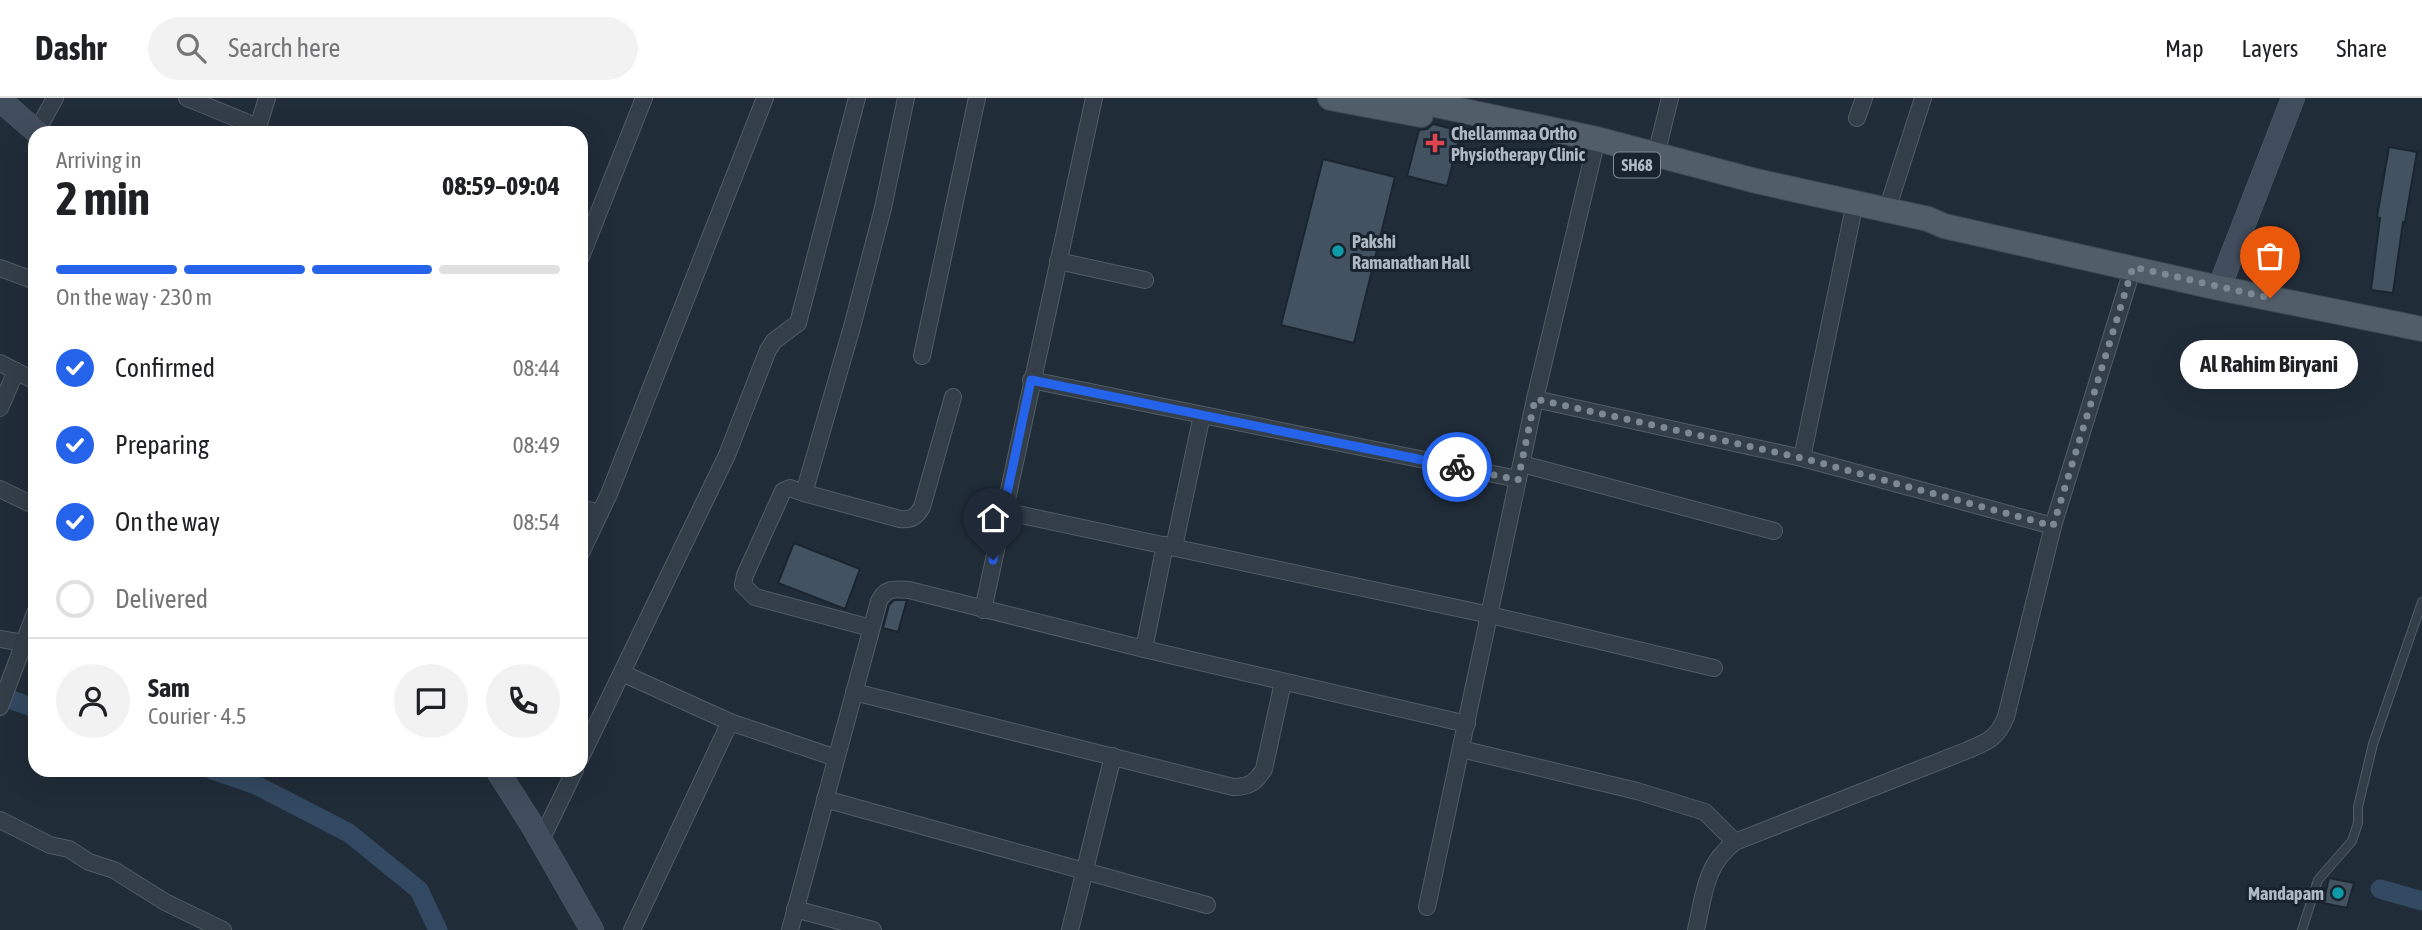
<!DOCTYPE html>
<meta charset="utf-8">
<style>
:root{--surface:#fff;--page:#f2f2f2;--text:#202124;--muted:#757577;--line:#e0e0e0;--accent:#2563eb}
body{margin:0;font-family:"Asap Condensed",sans-serif;background:var(--page);color:var(--text);height:100vh;display:flex;flex-direction:column;font-size:26px;white-space:nowrap}
*{box-sizing:border-box;margin:0}
p{font-size:23px;color:var(--muted)}
.icon{flex:none;width:38px;height:38px;fill:none;stroke:currentColor;stroke-width:2;stroke-linecap:round;stroke-linejoin:round}
.map{position:relative;flex:1;overflow:hidden}
.side{position:absolute;left:28px;top:28px;width:560px;height:651px;display:flex;flex-direction:column;background:var(--surface);border-radius:21px;box-shadow:0 7px 28px #0002}
.side>*{flex:none}
.pin{position:absolute;display:grid;place-items:center;width:60px;height:60px;color:#fff;margin:-72px -30px;border-radius:50% 50% 50% 0;rotate:-45deg;box-shadow:0 0 7px #0007}
.pin .icon{rotate:45deg}
.courier{position:absolute;display:grid;place-items:center;width:70px;height:70px;margin:-35px;border:5px solid #2563eb;border-radius:50%;background:#fff;color:#222;box-shadow:0 2px 9px #0007}
.bubble{position:absolute;height:49px;border-radius:24px;background:var(--surface);box-shadow:0 7px 28px #0002;font-size:23px;font-weight:700;line-height:49px;text-align:center}
.overview em{font-style:normal;font-weight:700}
.overview div{display:flex;flex-direction:column-reverse}
.overview{display:flex;align-items:center;justify-content:space-between;height:119px;padding:0 28px}
h1{font-size:46px;font-weight:700;line-height:52px}
.bar{display:grid;grid-template-columns:repeat(4,1fr);gap:10px 7px;align-content:center;height:84px;padding:0 28px}
.bar i{height:9px;border-radius:5px;background:var(--line)}
.bar .active{background:var(--accent)}
.bar p{grid-column:span 4}
.line{display:flex;align-items:center;gap:18px;padding:0 28px;border-top:2px solid var(--line)}
.line div{flex:1}
.round{display:grid;place-items:center;flex:none;width:74px;height:74px;border-radius:37px;background:var(--page)}
ol{padding:0 28px;list-style:none}
li{display:flex;align-items:center;gap:21px;height:77px}
li p{margin-inline-start:auto}
li .icon{padding:7px;border-radius:50%;background:var(--accent);color:#fff;stroke-width:4}
li:last-child{color:var(--muted)}
li i{width:38px;height:38px;border:4px solid var(--line);border-radius:50%}
header{display:flex;align-items:center;gap:42px;box-sizing:border-box;height:98px;padding:0 35px;background:var(--surface);border-bottom:2px solid var(--line)}
header strong{font-size:33px}
nav{display:flex;gap:38px;margin-inline-start:auto;font-size:24px}
.search{width:490px;height:63px;background:var(--page);display:flex;align-items:center;gap:18px;box-sizing:border-box;padding:0 24px;border-radius:38px;color:var(--muted);font-size:26px}
.map>svg:first-child{display:block}
.lines{fill:none;stroke-linecap:round;stroke-linejoin:round}
.canal{stroke:#334961;stroke-width:19}
.building{fill:#435260;stroke:#1b252f;stroke-width:2}
.lane-casing{stroke:#515c66;stroke-width:10}
.street-casing{stroke:#515c66;stroke-width:18}
.secondary-casing{stroke:#515c66;stroke-width:24}
.primary-casing{stroke:#3d4752;stroke-width:26}
.lane{stroke:#333e49;stroke-width:8}
.street{stroke:#333e49;stroke-width:16}
.secondary{stroke:#414d5c;stroke-width:23}
.primary{stroke:#515d69;stroke-width:24}
.done{stroke:#7c8894;stroke-width:7;stroke-dasharray:0 12.6}
.route{stroke:#2563eb;stroke-width:9}
.health-dot{fill:#e0444e;stroke:#19232d;stroke-width:2.5}
.culture-dot{fill:#0f9aa8;stroke:#19232d;stroke-width:2.5}
.labels{text-anchor:middle;dominant-baseline:central;stroke-width:6;stroke-linejoin:round;paint-order:stroke}
.shield{fill:#19232d;stroke:#818c97;stroke-width:2}
.shield-label{font-size:16px;font-weight:bold;fill:#aeb9c5}
.poi-label{font-size:18px;font-weight:bold;fill:#aeb9c5;stroke:#19232d;text-anchor:start}
</style>
<header>
<strong>Dashr</strong>
<div class="search"><svg class="icon" aria-label="search" viewBox="0 0 24 24"><circle cx="10" cy="10" r="6"/><path d="M15 15l6 6"/></svg>Search here</div>
<nav><a>Map</a><a>Layers</a><a>Share</a></nav>
</header>
<div class="map">
<svg width="2422" height="832" viewBox="0 0 2422 832">
<rect width="100%" height="100%" fill="#202c38"/>
<g class="lines">
<g class="canal">
<polyline points="0,598 35,610"/>
<polyline points="212,672 256,687 349,735 419,792 438,832"/>
<polyline points="2380,791 2422,803"/>
</g>
</g>
<g class="building">
<polygon points="1433,26 1461,33 1447,88 1407,78 1419,32 1427,31"/>
<polygon points="2389,49 2417,54 2405,124 2403,124 2393,195 2371,192 2380,120 2377,119"/>
<polygon points="1323,61 1395,79 1354,245 1281,227"/>
<polygon points="794,445 860,471 845,511 778,485"/>
<polygon points="894,502 907,502 898,534 883,530 889,507"/>
<polygon points="2329,780 2354,785 2347,810 2323,805"/>
</g>
<g class="lines">
<defs>
<polyline id="lane" points="2302,832 2318,782 2352,743 2358,725 2358,709 2373,646 2422,504"/>
<g id="street">
<polyline points="187,0 258,29 267,0"/>
<polyline points="1857,20 1864,0"/>
<polyline points="37,33 55,0"/>
<polyline points="1656,57 1670,0"/>
<polyline points="1887,112 1923,0"/>
<polyline points="581,159 644,0"/>
<polyline points="1058,163 1145,182"/>
<polyline points="0,170 35,183"/>
<polyline points="922,258 977,0"/>
<polyline points="0,265 35,283"/>
<polyline points="1031,282 1518,381"/>
<polyline points="1535,301 1802,360 2053,428"/>
<polyline points="0,310 16,273"/>
<polyline points="1802,360 1852,119"/>
<polyline points="1522,366 1774,433"/>
<polyline points="0,391 35,408"/>
<path d="M804,395L900,421C912,422 916,419 922,409L953,299"/>
<polyline points="581,410 600,415"/>
<polyline points="1003,413 1490,517 1714,570"/>
<polyline points="1174,449 1202,317"/>
<polyline points="581,455 609,396 765,0"/>
<polyline points="983,512 1094,0"/>
<polyline points="871,530 755,499 743,487 745,477 783,393 790,390 804,395 852,229 883,110 906,0"/>
<polyline points="0,541 24,545"/>
<polyline points="1144,551 1165,447"/>
<polyline points="622,575 730,624 836,660"/>
<path d="M854,594L1233,689C1250,689 1256,684 1264,671L1283,584"/>
<polyline points="0,609 35,515"/>
<polyline points="1461,651 1637,693 1705,714 1735,744"/>
<polyline points="581,659 727,357 768,252 774,243 798,225 857,0"/>
<polyline points="825,701 1207,807"/>
<polyline points="0,722 50,747 69,751 89,764 114,772 165,804 223,832"/>
<polyline points="541,742 575,672"/>
<polyline points="1427,809 1535,301 1597,41"/>
<polyline points="795,811 873,832"/>
<polyline points="632,832 730,624"/>
<path d="M790,832L879,503C886,489 896,491 909,492L1144,551L1467,626"/>
<polyline points="1070,832 1113,658"/>
<path d="M1696,832C1704,797 1705,766 1735,744L1968,652C1989,643 1997,640 2006,619L2053,428L2133,169"/>
</g>
<g id="secondary">
<polyline points="0,2 38,35"/>
<polyline points="2219,190 2293,0"/>
<polyline points="497,672 532,727 592,832"/>
</g>
<g id="primary">
<polyline points="1330,0 1421,17"/>
<polyline points="1403,0 1597,41 1756,83 1928,121 1944,128 2219,190 2422,231"/>
</g>
</defs>
<use href="#lane" class="lane-casing"/>
<use href="#street" class="street-casing"/>
<use href="#secondary" class="secondary-casing"/>
<use href="#primary" class="primary-casing"/>
<use href="#lane" class="lane"/>
<use href="#street" class="street"/>
<use href="#secondary" class="secondary"/>
<use href="#primary" class="primary"/>
</g>
<g class="lines">
<polyline class="done" points="1457,369 1518,382 1535,301 1802,360 2053,428 2133,169 2270,200"/>
<polyline class="route" points="993,462 1031,282 1457,369"/>
</g>
<path class="health-dot" d="M1431.5 34.5h7v7h7v7h-7v7h-7v-7h-7v-7h7z"/>
<g class="culture-dot">
<circle cx="1338" cy="153" r="7"/>
<circle cx="2338" cy="795" r="7"/>
</g>
<g class="labels">
<rect class="shield" x="1614" y="54.5" width="46" height="25" rx="5"/>
<g class="shield-label">
<text x="1637" y="67">SH68</text>
</g>
<g class="poi-label">
<text x="1451" y="35">Chellammaa Ortho<tspan x="1451" dy="21">Physiotherapy Clinic</tspan></text>
<text x="1352" y="143">Pakshi<tspan x="1352" dy="21">Ramanathan Hall</tspan></text>
<text x="2324" y="795" text-anchor="end">Mandapam</text>
</g>
</g>
</svg>
<div class="pin" style="left:2270px;top:200px;background:#ea580c"><svg class="icon" aria-label="bag" viewBox="0 0 24 24"><path d="M5 8h14l-1 12H6zM9 8a3 3 0 0 1 6 0"/></svg></div>
<div class="pin" style="left:993px;top:462px;background:#1f2937"><svg class="icon" aria-label="home" viewBox="0 0 24 24"><path d="M3 11l9-7 9 7M6 9v11h12V9"/></svg></div>
<div class="courier" style="left:1457px;top:369px"><svg class="icon" aria-label="bike" viewBox="0 0 24 24"><circle cx="6" cy="16" r="4"/><circle cx="18" cy="16" r="4"/><path d="M6 16l4-8h5l3 8M10 8l3 8H6M13 5h3"/></svg></div>
<div class="bubble" style="left:2180px;top:242px;width:178px">Al Rahim Biryani</div>
<section class="side">
<div class="overview"><div><h1>2 min</h1><p>Arriving in</p></div><em>08:59–09:04</em></div>
<div class="bar"><i class="active"></i><i class="active"></i><i class="active"></i><i></i><p>On the way · 230 m</p></div>
<ol>
<li><svg class="icon" aria-label="check" viewBox="0 0 24 24"><path d="M5 12l5 5 9-10"/></svg>Confirmed<p>08:44</p></li>
<li><svg class="icon" aria-label="check" viewBox="0 0 24 24"><path d="M5 12l5 5 9-10"/></svg>Preparing<p>08:49</p></li>
<li><svg class="icon" aria-label="check" viewBox="0 0 24 24"><path d="M5 12l5 5 9-10"/></svg>On the way<p>08:54</p></li>
<li><i></i>Delivered</li>
</ol>
<div class="line" style="height:126px"><a class="round"><svg class="icon" aria-label="person" viewBox="0 0 24 24"><circle cx="12" cy="8" r="4"/><path d="M4 21q1-7 8-7t8 7"/></svg></a><div><b>Sam</b><p>Courier · 4.5</p></div><a class="round"><svg class="icon" aria-label="chat" viewBox="0 0 24 24"><path d="M4 5h16v11H9l-5 4z"/></svg></a><a class="round"><svg class="icon" aria-label="phone" viewBox="0 0 24 24"><path d="M5 4h4l2 5-3 2q2 4 5 5l2-3 5 2v4C11 20 4 13 5 4z"/></svg></a></div>
</section>
</div>
